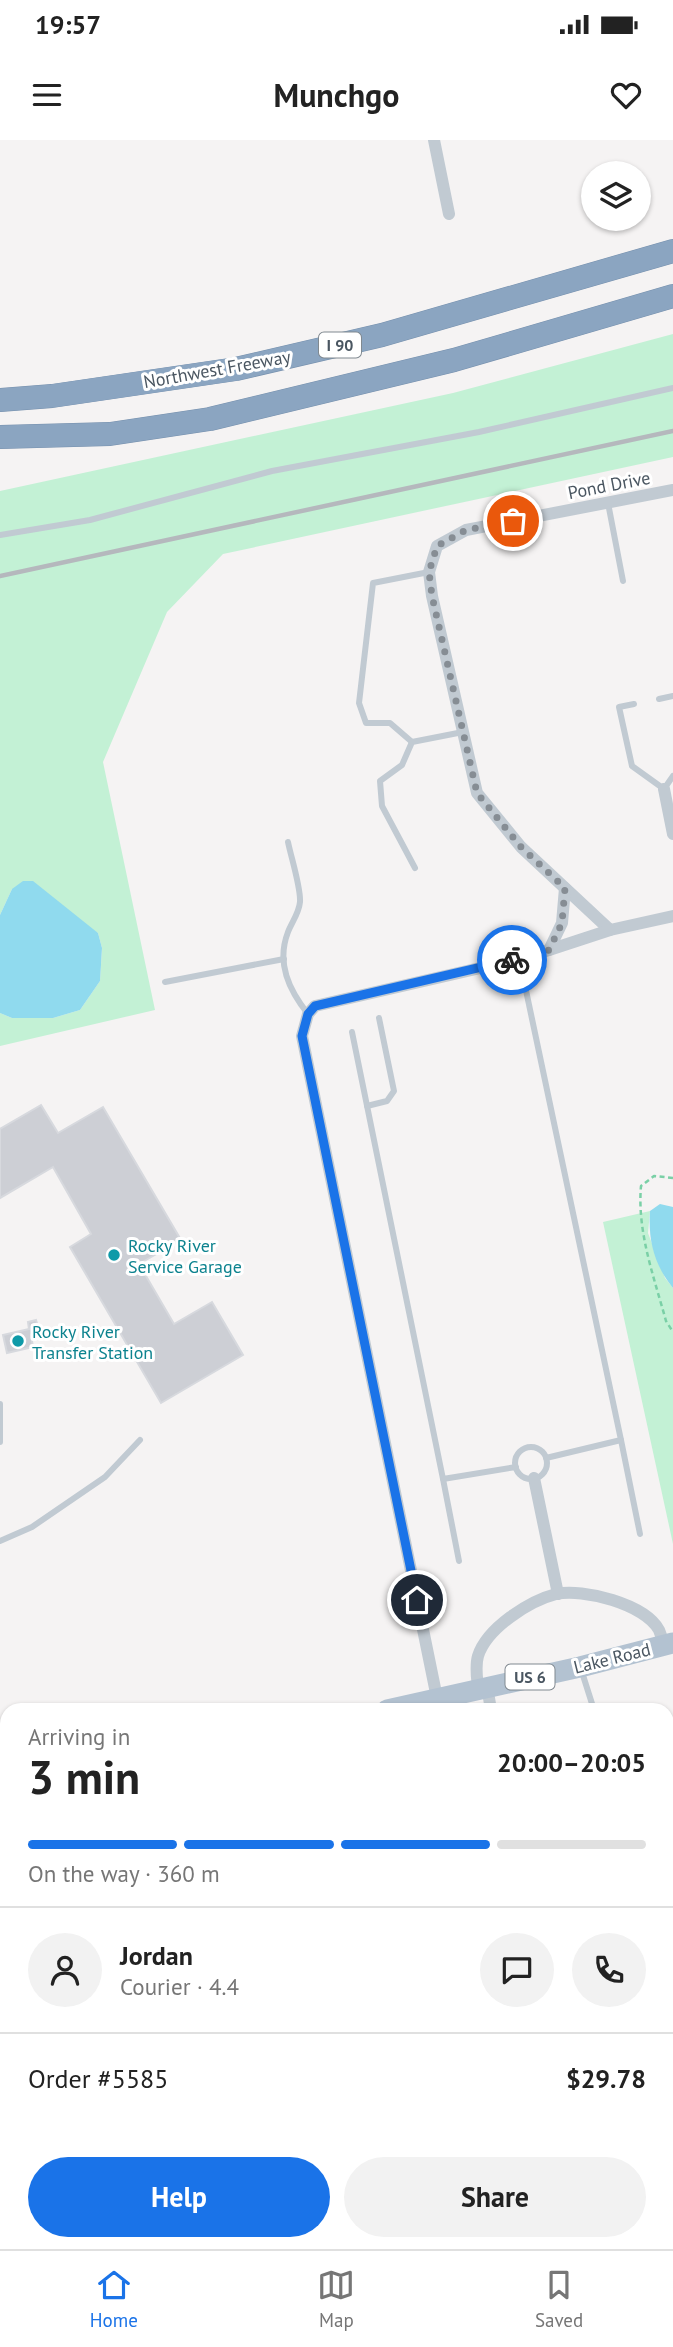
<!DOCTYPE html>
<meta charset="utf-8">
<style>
:root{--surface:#fff;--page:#f2f2f2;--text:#222;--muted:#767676;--line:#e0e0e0;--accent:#1a73e8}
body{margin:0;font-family:"PT Sans",sans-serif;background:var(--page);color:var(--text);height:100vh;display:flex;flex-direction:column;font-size:26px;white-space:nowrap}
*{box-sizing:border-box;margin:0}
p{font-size:23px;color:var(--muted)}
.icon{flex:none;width:38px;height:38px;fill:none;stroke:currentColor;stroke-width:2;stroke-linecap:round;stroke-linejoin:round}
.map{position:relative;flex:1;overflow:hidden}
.sheet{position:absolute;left:0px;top:1563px;width:674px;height:548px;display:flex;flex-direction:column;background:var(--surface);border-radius:21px 21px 0 0;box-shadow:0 2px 5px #0004}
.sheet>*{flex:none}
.buttons{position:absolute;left:581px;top:21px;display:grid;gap:14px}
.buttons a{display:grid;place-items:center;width:70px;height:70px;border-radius:50%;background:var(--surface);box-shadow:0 2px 5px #0004;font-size:35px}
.pin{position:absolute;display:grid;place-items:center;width:60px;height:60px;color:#fff;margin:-30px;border:4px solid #fff;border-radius:50%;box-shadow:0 2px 7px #0007}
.courier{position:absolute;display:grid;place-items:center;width:70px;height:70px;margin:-35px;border:5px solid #1a73e8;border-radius:50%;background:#fff;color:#222;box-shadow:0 2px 9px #0007}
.head em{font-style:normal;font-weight:600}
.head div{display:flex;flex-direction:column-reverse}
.head{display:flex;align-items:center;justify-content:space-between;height:119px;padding:0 28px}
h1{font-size:46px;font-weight:600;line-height:52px}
.bar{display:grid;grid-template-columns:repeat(4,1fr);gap:10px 7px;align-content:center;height:84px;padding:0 28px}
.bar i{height:9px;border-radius:5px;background:var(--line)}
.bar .selected{background:var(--accent)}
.bar p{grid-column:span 4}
.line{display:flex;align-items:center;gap:18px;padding:0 28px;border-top:2px solid var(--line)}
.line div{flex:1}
.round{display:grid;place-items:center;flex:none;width:74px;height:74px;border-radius:37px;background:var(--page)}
.button{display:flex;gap:14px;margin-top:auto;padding:14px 28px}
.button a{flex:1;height:80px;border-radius:42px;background:var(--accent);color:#fff;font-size:28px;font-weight:600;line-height:80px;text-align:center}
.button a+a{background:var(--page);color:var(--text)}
.status{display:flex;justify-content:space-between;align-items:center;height:49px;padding:0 35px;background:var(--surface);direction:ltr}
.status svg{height:19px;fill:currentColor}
header{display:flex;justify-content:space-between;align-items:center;height:91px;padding:0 28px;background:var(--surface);font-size:32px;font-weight:600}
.tab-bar{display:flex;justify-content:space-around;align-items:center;height:98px;border-top:2px solid var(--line);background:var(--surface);font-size:19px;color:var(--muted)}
.tab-bar a{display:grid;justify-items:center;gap:4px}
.tab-bar .selected{color:var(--accent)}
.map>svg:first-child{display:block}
.green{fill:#c3f1d5}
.water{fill:#90daee}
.building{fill:#cdcfd5;stroke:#d7d9de;stroke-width:2}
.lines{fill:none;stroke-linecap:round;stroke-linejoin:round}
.highway-casing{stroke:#7690ad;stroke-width:24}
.path{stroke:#7ad0a6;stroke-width:2.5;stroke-dasharray:5 3.5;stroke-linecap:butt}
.lane{stroke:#c1cad2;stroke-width:6}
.street{stroke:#c1cad2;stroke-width:12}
.primary{stroke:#b3c2d1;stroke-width:21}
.highway{stroke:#8ba5c1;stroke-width:23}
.rail{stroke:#b5b8bd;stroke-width:4.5}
.done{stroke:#868d94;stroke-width:7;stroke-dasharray:0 12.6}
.route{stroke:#1a73e8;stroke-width:9}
.culture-dot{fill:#0f9aa8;stroke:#fff;stroke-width:2.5}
.labels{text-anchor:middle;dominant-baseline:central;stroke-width:6;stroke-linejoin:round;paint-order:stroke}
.shield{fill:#fff;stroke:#808990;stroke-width:2}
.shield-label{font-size:16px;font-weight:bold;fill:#4a5661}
.street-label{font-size:18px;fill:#4a5661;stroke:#fff}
.culture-label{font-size:18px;fill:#0d838f;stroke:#fff;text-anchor:start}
</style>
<div class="status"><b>19:57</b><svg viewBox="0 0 49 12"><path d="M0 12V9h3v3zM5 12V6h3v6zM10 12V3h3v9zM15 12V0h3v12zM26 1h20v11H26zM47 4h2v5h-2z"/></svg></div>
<header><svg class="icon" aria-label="menu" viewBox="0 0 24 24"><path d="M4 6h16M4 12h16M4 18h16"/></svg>Munchgo<svg class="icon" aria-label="heart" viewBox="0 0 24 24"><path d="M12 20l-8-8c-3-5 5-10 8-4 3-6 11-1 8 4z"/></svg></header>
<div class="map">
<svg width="673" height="2109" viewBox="0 0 673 2109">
<rect width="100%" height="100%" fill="#f5f3f3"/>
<g class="green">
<polygon points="673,194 673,317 223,414 167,472 103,622 155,870 0,906 0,873 12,878 53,878 80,870 100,841 102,808 98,793 12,749 0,775 0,351 453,253"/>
<polygon points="650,1071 648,1093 665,1138 673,1148 673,1404 603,1082"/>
<polygon points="7,1969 7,2024 0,2026 0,1970"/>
</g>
<g class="water">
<polygon points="23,741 33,741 98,793 102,808 100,841 80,870 53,878 12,878 0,873 0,775 12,749"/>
<path d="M660,1064L673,1067V1148C654,1125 648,1100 650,1071Z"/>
<polygon points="673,1842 673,2109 0,2109 0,2026 7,2024 7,2104 667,2104 667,1843"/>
</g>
<g class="building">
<polygon points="41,965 58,993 103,967 181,1100 139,1124 174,1184 212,1162 243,1215 161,1263 70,1107 91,1094 53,1027 0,1058 0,989"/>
<polygon points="36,1180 40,1193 31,1195 33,1207 7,1213 3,1195 29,1189 28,1182"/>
<polygon points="673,1593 673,1690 667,1691 667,1594"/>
</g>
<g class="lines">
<defs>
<g id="highway">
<polyline points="0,260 52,256 236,229 382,195 673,111"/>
<polyline points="0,297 110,294 210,279 454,220 673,156"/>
</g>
</defs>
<use href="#highway" class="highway-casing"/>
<g class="path">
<path d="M673,1038L654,1036L641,1046C637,1092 654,1137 666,1181L673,1192"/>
<polyline points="428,2104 429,2109"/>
</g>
<g class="lane">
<polyline points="608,363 623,441"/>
<polyline points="0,395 90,380 272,331 479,292 673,248"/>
<polyline points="659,559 673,556"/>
<polyline points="634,564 619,567 632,626 664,649 673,636"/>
<polyline points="412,602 390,583 366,583 359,563 373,443 429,432"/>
<path d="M288,702C291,717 301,748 300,762C299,773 292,782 288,792C276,823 289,850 308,874"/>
<polyline points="415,728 382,666 380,641 402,625 412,602 463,592"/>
<polyline points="524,841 621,1300 546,1318"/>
<polyline points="165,842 284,819"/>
<polyline points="352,892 443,1339 516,1327"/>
<polyline points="367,966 387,961 394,951 379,878"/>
<polyline points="0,1264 0,1302"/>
<polyline points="621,1300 640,1394"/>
<circle cx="531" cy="1323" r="16"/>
<polyline points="443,1339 459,1421"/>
<polyline points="0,1401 32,1387 105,1337 140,1300"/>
<polyline points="581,1529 594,1570"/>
<polyline points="0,1625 7,1641"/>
</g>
<g class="street">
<polyline points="434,0 449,74"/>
<polyline points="673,350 466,390 437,406 429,432 432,456 477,653 521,707 610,790 673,776"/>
<polyline points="664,649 673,694"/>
<polyline points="549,810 610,790"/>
<polyline points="534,1338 558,1454"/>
<polyline points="487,1546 491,1570"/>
<path d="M478,1548C477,1538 475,1526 478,1516C487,1488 529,1461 556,1454C583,1448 645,1464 659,1490C661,1495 663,1501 664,1505"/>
<polyline points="437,1558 302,896 308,874 315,866 519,819 549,810 562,783 565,748"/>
</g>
<g class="primary">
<polyline points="387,1570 580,1527 673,1503"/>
<polyline points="0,1663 7,1661"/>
</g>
<use href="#highway" class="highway"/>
<polyline class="rail" points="0,436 673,291"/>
</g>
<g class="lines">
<polyline class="done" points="512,820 549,810 562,783 565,748 521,707 477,653 432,456 429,432 437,406 466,390 513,381"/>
<polyline class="route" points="417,1460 302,896 308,874 315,866 512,820"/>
</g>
<g class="culture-dot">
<circle cx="114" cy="1115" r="7"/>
<circle cx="18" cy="1201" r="7"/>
</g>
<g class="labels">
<g class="shield">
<rect x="319" y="192.5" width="42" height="25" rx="5"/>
<rect x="505.5" y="1524.5" width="49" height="25" rx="5"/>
</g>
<g class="shield-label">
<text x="340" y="205">I 90</text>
<text x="530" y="1537">US 6</text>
</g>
<g class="street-label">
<text transform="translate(217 229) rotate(-10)">Northwest Freeway</text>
<text transform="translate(609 345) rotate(-11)">Pond Drive</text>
<text transform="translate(612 1518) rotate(-14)">Lake Road</text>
</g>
<g class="culture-label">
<text x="128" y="1105">Rocky River<tspan x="128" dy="21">Service Garage</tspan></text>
<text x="32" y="1191">Rocky River<tspan x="32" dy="21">Transfer Station</tspan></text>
</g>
</g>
</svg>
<div class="buttons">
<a><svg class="icon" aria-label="layers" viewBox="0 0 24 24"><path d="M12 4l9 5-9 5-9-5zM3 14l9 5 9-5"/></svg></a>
</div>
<div class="pin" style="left:513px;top:381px;background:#ea580c"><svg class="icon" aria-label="bag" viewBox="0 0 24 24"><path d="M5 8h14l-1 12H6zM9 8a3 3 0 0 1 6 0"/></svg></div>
<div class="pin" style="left:417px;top:1460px;background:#1f2937"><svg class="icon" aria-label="home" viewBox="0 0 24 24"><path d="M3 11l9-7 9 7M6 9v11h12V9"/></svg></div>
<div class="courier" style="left:512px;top:820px"><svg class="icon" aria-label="bike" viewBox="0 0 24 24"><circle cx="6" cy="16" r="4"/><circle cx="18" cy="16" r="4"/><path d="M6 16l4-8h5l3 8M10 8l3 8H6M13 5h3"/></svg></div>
<section class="sheet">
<div class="head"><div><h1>3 min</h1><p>Arriving in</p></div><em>20:00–20:05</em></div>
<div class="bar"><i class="selected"></i><i class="selected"></i><i class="selected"></i><i></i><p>On the way · 360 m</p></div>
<div class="line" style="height:126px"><a class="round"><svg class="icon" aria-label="person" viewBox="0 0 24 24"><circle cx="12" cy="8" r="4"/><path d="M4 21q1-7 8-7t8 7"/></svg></a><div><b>Jordan</b><p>Courier · 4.4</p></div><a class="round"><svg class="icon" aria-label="chat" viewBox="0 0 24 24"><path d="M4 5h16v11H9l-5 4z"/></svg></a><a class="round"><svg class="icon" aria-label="phone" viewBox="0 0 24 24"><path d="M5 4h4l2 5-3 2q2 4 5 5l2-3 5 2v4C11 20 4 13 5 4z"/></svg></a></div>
<div class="line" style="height:91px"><div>Order #5585</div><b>$29.78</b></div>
<div class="button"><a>Help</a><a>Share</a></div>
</section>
</div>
<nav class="tab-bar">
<a class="selected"><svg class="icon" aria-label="home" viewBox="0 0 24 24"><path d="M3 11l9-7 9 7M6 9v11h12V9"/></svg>Home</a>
<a><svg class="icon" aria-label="map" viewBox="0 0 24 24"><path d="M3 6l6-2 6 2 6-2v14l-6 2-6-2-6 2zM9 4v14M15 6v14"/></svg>Map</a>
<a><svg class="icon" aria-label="saved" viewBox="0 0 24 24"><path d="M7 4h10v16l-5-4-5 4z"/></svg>Saved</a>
</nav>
